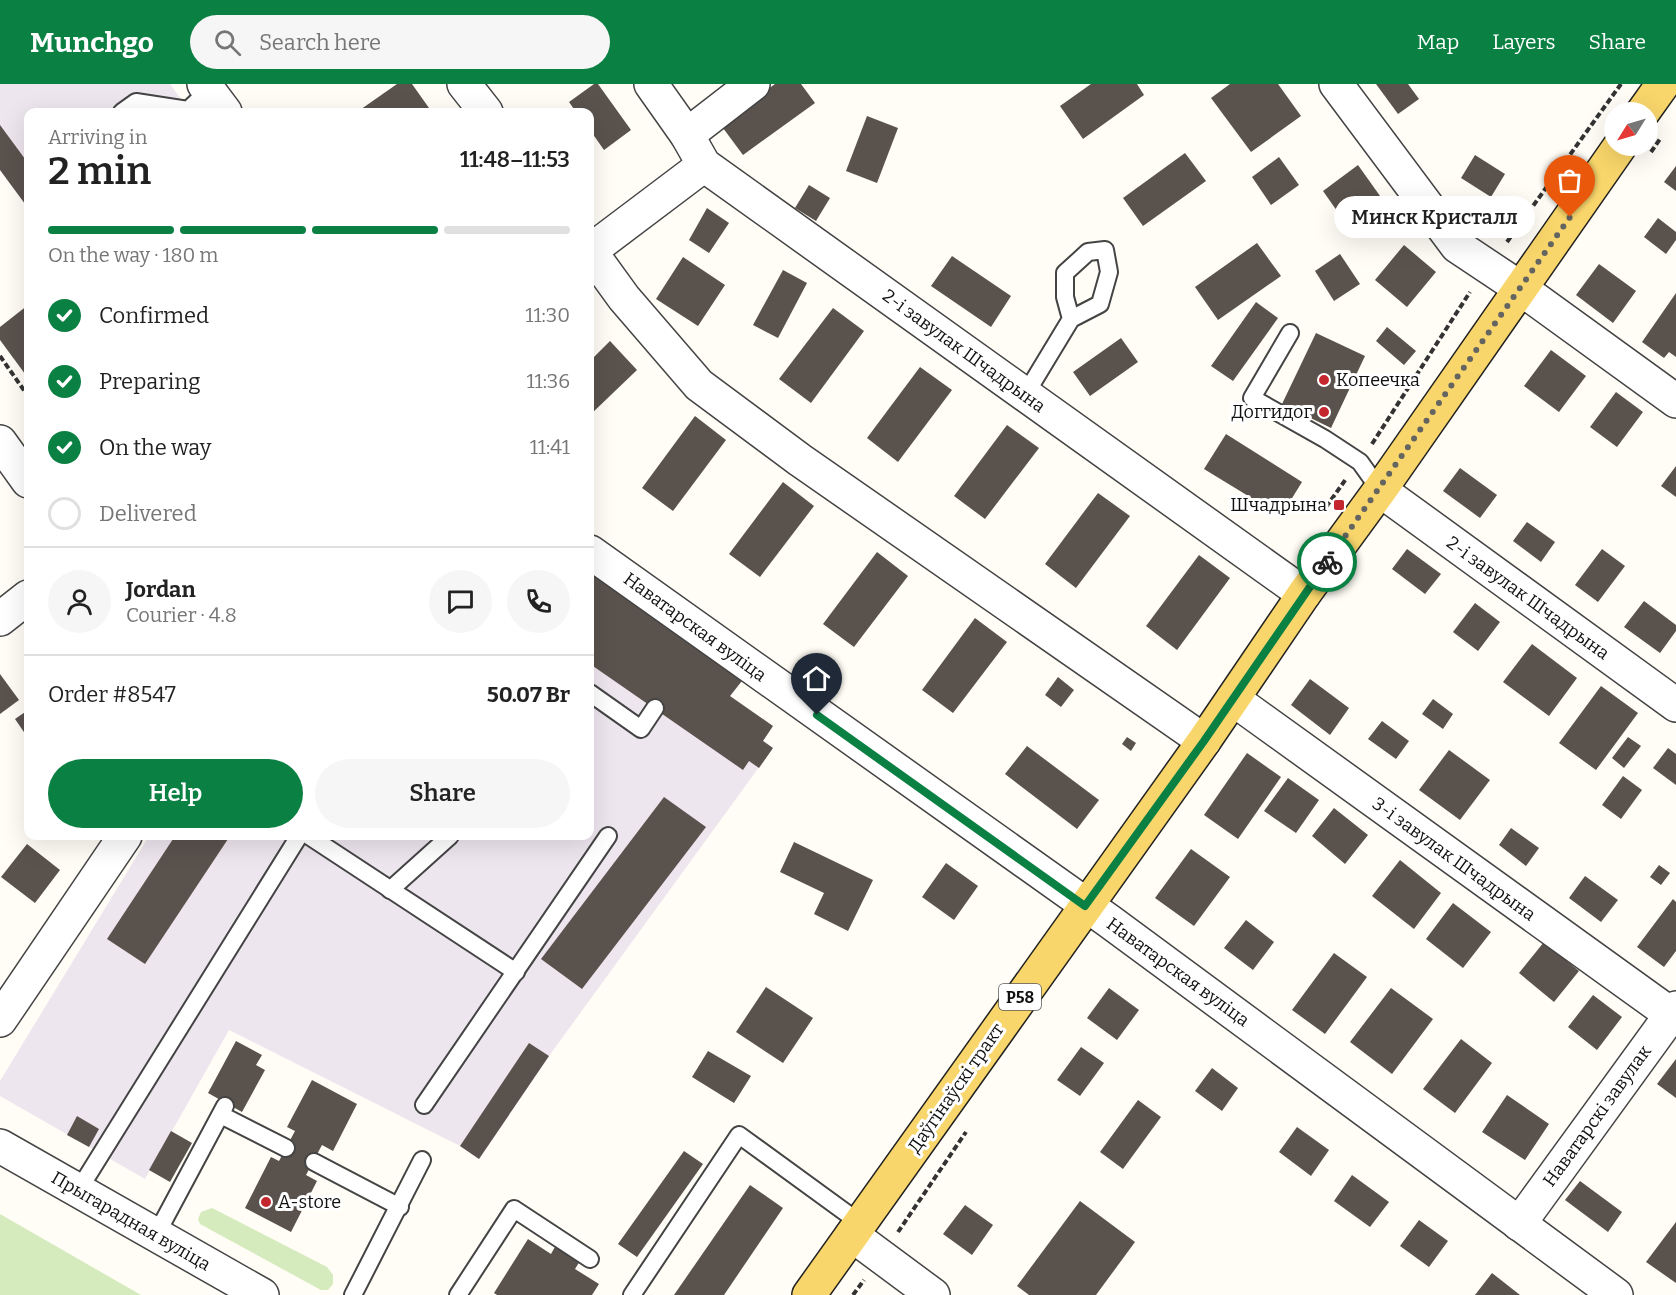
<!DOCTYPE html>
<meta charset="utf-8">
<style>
:root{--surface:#fff;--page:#f6f6f6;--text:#222;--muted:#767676;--line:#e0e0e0;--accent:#0b8043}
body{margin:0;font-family:Bitter,serif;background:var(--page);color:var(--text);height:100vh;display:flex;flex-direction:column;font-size:22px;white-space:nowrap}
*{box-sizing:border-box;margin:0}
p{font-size:20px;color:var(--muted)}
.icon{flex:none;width:33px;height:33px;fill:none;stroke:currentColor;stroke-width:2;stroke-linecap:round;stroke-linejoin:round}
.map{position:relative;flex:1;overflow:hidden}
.details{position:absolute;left:24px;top:24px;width:570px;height:732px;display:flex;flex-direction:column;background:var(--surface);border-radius:12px;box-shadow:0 6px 24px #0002}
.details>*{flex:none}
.needle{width:39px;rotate:233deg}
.buttons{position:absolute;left:1604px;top:18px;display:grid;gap:12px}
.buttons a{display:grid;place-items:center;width:54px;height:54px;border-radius:50%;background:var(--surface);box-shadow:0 6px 24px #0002;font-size:30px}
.pin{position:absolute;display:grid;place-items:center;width:51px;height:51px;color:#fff;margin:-62px -26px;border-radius:50% 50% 50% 0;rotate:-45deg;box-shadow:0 0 6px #0007}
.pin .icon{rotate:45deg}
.courier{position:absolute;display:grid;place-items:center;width:60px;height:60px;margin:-30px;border:4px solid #0b8043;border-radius:50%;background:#fff;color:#222;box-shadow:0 2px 8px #0007}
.bubble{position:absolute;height:42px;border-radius:21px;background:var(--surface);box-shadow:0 6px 24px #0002;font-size:20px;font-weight:600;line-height:42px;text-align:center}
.head em{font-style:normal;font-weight:600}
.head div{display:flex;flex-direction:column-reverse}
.head{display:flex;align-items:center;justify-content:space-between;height:102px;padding:0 24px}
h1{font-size:39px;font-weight:600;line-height:45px}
.bar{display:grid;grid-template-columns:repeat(4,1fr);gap:9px 6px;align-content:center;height:72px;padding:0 24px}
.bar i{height:8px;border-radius:4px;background:var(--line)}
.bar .selected{background:var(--accent)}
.bar p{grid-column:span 4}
.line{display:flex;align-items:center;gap:15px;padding:0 24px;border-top:2px solid var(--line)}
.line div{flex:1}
.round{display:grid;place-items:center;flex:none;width:63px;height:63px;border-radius:32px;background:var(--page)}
ol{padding:0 24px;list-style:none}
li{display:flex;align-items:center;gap:18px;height:66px}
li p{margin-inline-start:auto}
li .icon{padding:6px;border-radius:50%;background:var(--accent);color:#fff;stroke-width:4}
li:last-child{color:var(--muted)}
li i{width:33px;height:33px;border:3px solid var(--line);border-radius:50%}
.button{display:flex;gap:12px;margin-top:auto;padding:12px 24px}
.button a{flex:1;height:69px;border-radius:36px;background:var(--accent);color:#fff;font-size:24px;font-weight:600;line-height:69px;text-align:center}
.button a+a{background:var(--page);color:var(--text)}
header{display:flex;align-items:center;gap:36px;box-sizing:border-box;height:84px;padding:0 30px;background:var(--accent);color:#fff}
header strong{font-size:28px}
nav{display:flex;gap:33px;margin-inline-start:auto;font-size:21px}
.search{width:420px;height:54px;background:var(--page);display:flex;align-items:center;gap:15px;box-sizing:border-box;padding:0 21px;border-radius:33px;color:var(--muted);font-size:22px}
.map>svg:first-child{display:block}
.industrial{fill:#eee6ef}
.green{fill:#d5ebbd}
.building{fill:#5a524d}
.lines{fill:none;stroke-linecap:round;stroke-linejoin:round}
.service-casing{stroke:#444;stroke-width:20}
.minor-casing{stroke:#444;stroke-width:36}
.primary-casing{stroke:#222;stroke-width:36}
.path{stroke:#333;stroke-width:4;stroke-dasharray:6 3;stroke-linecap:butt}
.service{stroke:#fff;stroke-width:16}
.minor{stroke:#fff;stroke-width:33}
.primary{stroke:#f9d66b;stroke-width:33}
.done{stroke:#646461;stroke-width:6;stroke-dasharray:0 10.8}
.route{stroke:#0b8043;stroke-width:8}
.poi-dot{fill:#c4262e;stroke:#fff;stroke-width:2}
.labels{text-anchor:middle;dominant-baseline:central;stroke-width:6;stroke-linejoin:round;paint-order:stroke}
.shield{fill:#fff;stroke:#585858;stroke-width:1.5}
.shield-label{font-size:16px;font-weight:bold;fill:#111}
.street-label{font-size:18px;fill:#111;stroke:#fff}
.poi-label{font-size:18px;fill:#111;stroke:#fff;text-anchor:start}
</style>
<header>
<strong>Munchgo</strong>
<div class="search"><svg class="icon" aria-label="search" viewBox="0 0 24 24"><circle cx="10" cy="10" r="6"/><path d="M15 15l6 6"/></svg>Search here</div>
<nav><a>Map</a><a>Layers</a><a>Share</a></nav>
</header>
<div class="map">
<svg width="1676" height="1211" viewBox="0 0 1676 1211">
<rect width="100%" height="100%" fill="#fffdf5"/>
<g class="industrial">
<polygon points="0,0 170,0 190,28 28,28 28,124 0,86"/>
<polygon points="590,483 745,593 730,613 773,642 763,656 773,664 549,972 479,1075 460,1062 229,946 145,1095 0,1012 0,997 149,752 590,752"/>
</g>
<g class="green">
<polygon points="212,1124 327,1183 333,1191 333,1200 328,1206 321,1206 200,1140 198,1135 201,1128"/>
<polygon points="0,1130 141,1211 0,1211"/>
</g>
<g class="building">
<polygon points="397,0 412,0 429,24 424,28 357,28"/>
<polygon points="594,0 598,0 631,46 604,66 590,46 590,28 576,28 569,18"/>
<polygon points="775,0 801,0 815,19 743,71 720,40"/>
<polygon points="1091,0 1137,0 1144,11 1083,55 1060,22"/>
<polygon points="1230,0 1278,0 1301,32 1251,68 1211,14"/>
<polygon points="1376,0 1408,0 1419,15 1398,30"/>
<polygon points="867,32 898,44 877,99 846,87"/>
<polygon points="0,41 28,79 28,124 0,86"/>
<polygon points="1185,69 1206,97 1143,142 1123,114"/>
<polygon points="1475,71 1505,90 1491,113 1461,94"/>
<polygon points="1279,73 1299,101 1271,121 1252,93"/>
<polygon points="1358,81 1385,119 1349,144 1323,107"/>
<polygon points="1676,82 1676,107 1664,98"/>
<polygon points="809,101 830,114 816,137 795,124"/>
<polygon points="707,124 729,139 709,169 689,156"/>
<polygon points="1658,134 1676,148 1676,156 1666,170 1644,153"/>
<polygon points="1257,159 1281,192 1218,236 1195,203"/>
<polygon points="1404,161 1436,188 1407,223 1375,196"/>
<polygon points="1340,170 1360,200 1334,217 1315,187"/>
<polygon points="952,172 1011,212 991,243 931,202"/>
<polygon points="683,173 725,201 698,242 656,215"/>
<polygon points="1599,180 1636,207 1613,239 1576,211"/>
<polygon points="783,186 807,199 778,254 753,241"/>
<polygon points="1676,209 1676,273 1669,268 1664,274 1642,258"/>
<polygon points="1256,218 1278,234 1233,297 1211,282"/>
<polygon points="28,221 28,294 0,256 0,243"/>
<polygon points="833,224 864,247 811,319 779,295"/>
<polygon points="1387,243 1416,267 1404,281 1376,257"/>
<polygon points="1316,249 1365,272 1331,344 1282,320"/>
<polygon points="1121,254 1138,278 1090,312 1073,288"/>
<polygon points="610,257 637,286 590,331 590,277"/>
<polygon points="1551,266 1586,292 1559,328 1524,302"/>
<polygon points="920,283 952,306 898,378 867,354"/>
<polygon points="1616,308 1643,328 1617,363 1590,343"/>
<polygon points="695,332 726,356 673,427 642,404"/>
<polygon points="1007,341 1039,364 985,435 954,412"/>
<polygon points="1226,350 1302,398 1281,432 1204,385"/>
<polygon points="1676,382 1676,413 1661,402"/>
<polygon points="1460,384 1497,411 1480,434 1443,407"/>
<polygon points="783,398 814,422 760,493 729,470"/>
<polygon points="1098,409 1130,432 1076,504 1045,480"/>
<polygon points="1527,438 1555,458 1541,478 1513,457"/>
<polygon points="1407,465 1441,490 1425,510 1392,485"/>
<polygon points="1602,465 1625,482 1598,518 1575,501"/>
<polygon points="877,468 908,492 854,563 823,540"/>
<polygon points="1199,471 1230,494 1177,566 1146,542"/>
<polygon points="590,483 745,593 730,612 773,642 763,657 773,664 759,684 749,677 743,686 590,580"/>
<polygon points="1644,517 1676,541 1676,547 1660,569 1624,543"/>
<polygon points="1475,519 1500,538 1478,567 1453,548"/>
<polygon points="975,534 1007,558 953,629 922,606"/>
<polygon points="1532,560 1577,594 1549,632 1503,598"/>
<polygon points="0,590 19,616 0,630"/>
<polygon points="1058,593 1074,606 1061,623 1045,611"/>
<polygon points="1310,595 1349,624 1330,651 1291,621"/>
<polygon points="1601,602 1638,629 1596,686 1559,659"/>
<polygon points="1433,615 1453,630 1443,645 1422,630"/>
<polygon points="28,626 28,654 15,635"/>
<polygon points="1382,637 1409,657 1396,675 1368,655"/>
<polygon points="1127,653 1136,659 1131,667 1122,660"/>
<polygon points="1628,653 1641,662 1624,684 1612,674"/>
<polygon points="1027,662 1099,716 1077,745 1005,690"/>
<polygon points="1668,664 1676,670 1676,701 1653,684"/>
<polygon points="1449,666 1490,696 1460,736 1419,706"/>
<polygon points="1247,669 1281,693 1238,755 1204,731"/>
<polygon points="1623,692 1642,706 1621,735 1602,721"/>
<polygon points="1288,694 1319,716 1296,749 1264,727"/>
<polygon points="664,713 706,743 582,905 541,875"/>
<polygon points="1334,724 1368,751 1345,780 1312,752"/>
<polygon points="1511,744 1539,764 1526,782 1499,761"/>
<polygon points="175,752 230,752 145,880 107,855"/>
<polygon points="794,758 873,796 848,847 814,830 824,809 780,788"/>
<polygon points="27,760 60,786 35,819 1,793"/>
<polygon points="1191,765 1230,793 1194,842 1155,814"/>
<polygon points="1400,776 1441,809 1414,845 1372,812"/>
<polygon points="946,779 978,802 954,836 922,813"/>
<polygon points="1659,781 1670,789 1661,801 1650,793"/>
<polygon points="1585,792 1618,816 1601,838 1569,814"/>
<polygon points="1673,815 1676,818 1676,867 1664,883 1637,863"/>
<polygon points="1453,819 1491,848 1463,884 1426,855"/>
<polygon points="1246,836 1274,858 1253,886 1224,864"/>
<polygon points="1544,858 1579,887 1554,918 1519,889"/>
<polygon points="1334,869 1367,893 1325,950 1292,926"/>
<polygon points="766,903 813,934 783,979 736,948"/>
<polygon points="1109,904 1139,926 1117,956 1087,934"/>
<polygon points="1391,904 1433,935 1392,990 1350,958"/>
<polygon points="1593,911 1622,933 1597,966 1568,943"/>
<polygon points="1461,955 1492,979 1455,1029 1423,1005"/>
<polygon points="236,957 262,971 256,981 265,986 242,1028 208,1009"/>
<polygon points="529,959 549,972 479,1075 460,1062"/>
<polygon points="1081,963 1104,979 1080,1012 1057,996"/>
<polygon points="708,967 751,992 734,1019 692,993"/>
<polygon points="1676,975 1676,1014 1657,1000"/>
<polygon points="1212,984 1238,1004 1222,1027 1195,1007"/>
<polygon points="312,996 357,1020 333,1067 322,1061 306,1091 317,1097 291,1148 245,1124 271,1073 279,1077 295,1047 287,1043"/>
<polygon points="1507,1011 1549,1040 1525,1076 1482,1048"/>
<polygon points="1138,1016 1161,1033 1123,1085 1100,1068"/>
<polygon points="77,1032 99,1045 89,1063 67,1051"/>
<polygon points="1297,1043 1329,1066 1311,1092 1279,1068"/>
<polygon points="171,1047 192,1059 170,1098 149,1086"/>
<polygon points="684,1067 703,1080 637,1173 618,1160"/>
<polygon points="1352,1091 1389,1118 1370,1143 1334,1117"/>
<polygon points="1580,1097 1622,1128 1608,1148 1565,1116"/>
<polygon points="750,1101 783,1124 724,1211 674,1211"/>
<polygon points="1080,1117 1135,1158 1096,1211 1029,1211 1017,1202"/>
<polygon points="965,1121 993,1141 972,1171 943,1150"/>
<polygon points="1419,1136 1448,1157 1429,1183 1400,1162"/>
<polygon points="1676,1138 1676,1199 1646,1178"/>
<polygon points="528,1155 551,1170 556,1161 580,1177 575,1185 599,1200 592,1211 497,1211 494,1209"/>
<polygon points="1492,1189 1520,1211 1475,1211"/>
</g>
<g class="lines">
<defs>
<g id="service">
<polyline points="122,28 136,18 188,26 209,6"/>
<polyline points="1290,249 1252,314 1325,355 1360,378 1380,406"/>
<polyline points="1025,311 1071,235 1065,213 1065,189 1088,168 1105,166 1109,188 1100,220 1071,235"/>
<polyline points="590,609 641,645 655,624"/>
<polyline points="309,752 516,888"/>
<polyline points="390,806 450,752"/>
<polyline points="424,1021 608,752"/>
<polyline points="221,1031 286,1064"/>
<polyline points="314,1078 400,1123"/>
<polyline points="78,1107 299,752"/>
<polyline points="156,1151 225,1022"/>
<polyline points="353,1211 422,1076"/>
<polyline points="458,1211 514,1125 590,1175"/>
<polyline points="632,1211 739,1051 860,1139"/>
</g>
<g id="minor">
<polyline points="204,0 225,28"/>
<polyline points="464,0 486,28"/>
<polyline points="651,0 687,51 704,81 1304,510"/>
<polyline points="1336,0 1457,162 1520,204 1676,317"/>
<polyline points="687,51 753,0"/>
<polyline points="590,167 624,214 699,301 800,376 1204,657"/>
<polyline points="590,167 704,81"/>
<polyline points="0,358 28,397"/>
<polyline points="1380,406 1676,621"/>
<polyline points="590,468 1109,837 1616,1211"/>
<polyline points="0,535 28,513"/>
<polyline points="1233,615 1676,934"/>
<polyline points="0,936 125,752"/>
<polyline points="0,1062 262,1211"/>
<polyline points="1519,1140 1676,924"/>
<polyline points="852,1151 933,1211"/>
</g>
<g id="primary">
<polyline points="1643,28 1663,0"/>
<polyline points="809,1211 1204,657 1304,510 1380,406 1620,62"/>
</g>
</defs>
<use href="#service" class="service-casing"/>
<use href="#minor" class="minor-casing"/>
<use href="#primary" class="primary-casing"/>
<g class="path">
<polyline points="1651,68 1660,55"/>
<polyline points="1507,158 1621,0"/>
<polyline points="0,272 28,312"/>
<polyline points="1372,360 1470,208"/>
<polyline points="1326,423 1346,395"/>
<polyline points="898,1148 966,1048"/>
<polyline points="853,1211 864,1196"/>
</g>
<use href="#service" class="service"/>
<use href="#minor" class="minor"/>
<use href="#primary" class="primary"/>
</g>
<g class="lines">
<polyline class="done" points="1327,478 1570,133"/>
<polyline class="route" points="817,631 1085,822 1204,657 1327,478"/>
</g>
<g class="poi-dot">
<circle cx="1324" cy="296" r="6"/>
<circle cx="1324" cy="328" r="6"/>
<rect x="1333" y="415" width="12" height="12" rx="3"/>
<circle cx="266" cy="1118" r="6"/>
</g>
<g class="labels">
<rect class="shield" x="999" y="900" width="42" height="26" rx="4.5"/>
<g class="shield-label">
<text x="1020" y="913">Р58</text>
</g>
<g class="street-label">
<text transform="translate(964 267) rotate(36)">2-і завулак Шчадрына</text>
<text transform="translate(1528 514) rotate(36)">2-і завулак Шчадрына</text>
<text transform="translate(695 543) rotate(36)">Наватарская вуліца</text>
<text transform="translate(1454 775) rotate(36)">3-і завулак Шчадрына</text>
<text transform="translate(1178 888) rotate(36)">Наватарская вуліца</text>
<text transform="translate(956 1004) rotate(-55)">Даўгінаўскі тракт</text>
<text transform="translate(1597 1032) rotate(-54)">Наватарскі завулак</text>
<text transform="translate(131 1137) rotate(30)">Прыгарадная вуліца</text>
</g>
<g class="poi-label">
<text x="1336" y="296">Копеечка</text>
<text x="1312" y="328" text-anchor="end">Доггидог</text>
<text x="1327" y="421" text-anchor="end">Шчадрына</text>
<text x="278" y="1118">А-store</text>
</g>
</g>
</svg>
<div class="buttons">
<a><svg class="needle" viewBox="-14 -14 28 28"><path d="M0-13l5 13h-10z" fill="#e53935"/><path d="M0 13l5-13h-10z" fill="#767676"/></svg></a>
</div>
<div class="pin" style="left:1570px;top:133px;background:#ea580c"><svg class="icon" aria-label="bag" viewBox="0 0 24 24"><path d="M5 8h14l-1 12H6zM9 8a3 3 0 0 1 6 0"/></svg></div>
<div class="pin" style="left:817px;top:631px;background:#1f2937"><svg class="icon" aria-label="home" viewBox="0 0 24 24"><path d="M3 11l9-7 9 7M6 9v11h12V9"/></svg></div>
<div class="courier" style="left:1327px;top:478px"><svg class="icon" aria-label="bike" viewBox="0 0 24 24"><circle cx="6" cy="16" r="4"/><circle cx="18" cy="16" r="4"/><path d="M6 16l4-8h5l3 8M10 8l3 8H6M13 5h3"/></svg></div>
<div class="bubble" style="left:1334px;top:112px;width:201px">Минск Кристалл</div>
<section class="details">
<div class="head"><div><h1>2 min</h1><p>Arriving in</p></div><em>11:48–11:53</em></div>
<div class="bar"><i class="selected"></i><i class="selected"></i><i class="selected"></i><i></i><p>On the way · 180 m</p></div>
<ol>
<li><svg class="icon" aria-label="check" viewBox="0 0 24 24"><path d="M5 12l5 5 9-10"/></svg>Confirmed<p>11:30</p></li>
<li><svg class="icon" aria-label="check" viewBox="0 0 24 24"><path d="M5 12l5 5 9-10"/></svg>Preparing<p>11:36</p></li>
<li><svg class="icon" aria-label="check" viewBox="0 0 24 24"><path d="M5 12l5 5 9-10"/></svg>On the way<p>11:41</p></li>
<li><i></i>Delivered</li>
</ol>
<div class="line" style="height:108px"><a class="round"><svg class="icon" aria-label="person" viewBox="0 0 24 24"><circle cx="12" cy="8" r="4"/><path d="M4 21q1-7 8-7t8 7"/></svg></a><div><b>Jordan</b><p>Courier · 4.8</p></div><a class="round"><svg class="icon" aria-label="chat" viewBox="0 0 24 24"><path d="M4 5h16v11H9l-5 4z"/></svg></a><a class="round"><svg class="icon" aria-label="phone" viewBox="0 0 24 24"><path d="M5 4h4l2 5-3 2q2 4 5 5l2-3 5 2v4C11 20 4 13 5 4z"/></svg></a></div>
<div class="line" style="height:78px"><div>Order #8547</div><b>50.07 Br</b></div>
<div class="button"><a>Help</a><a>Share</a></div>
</section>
</div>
